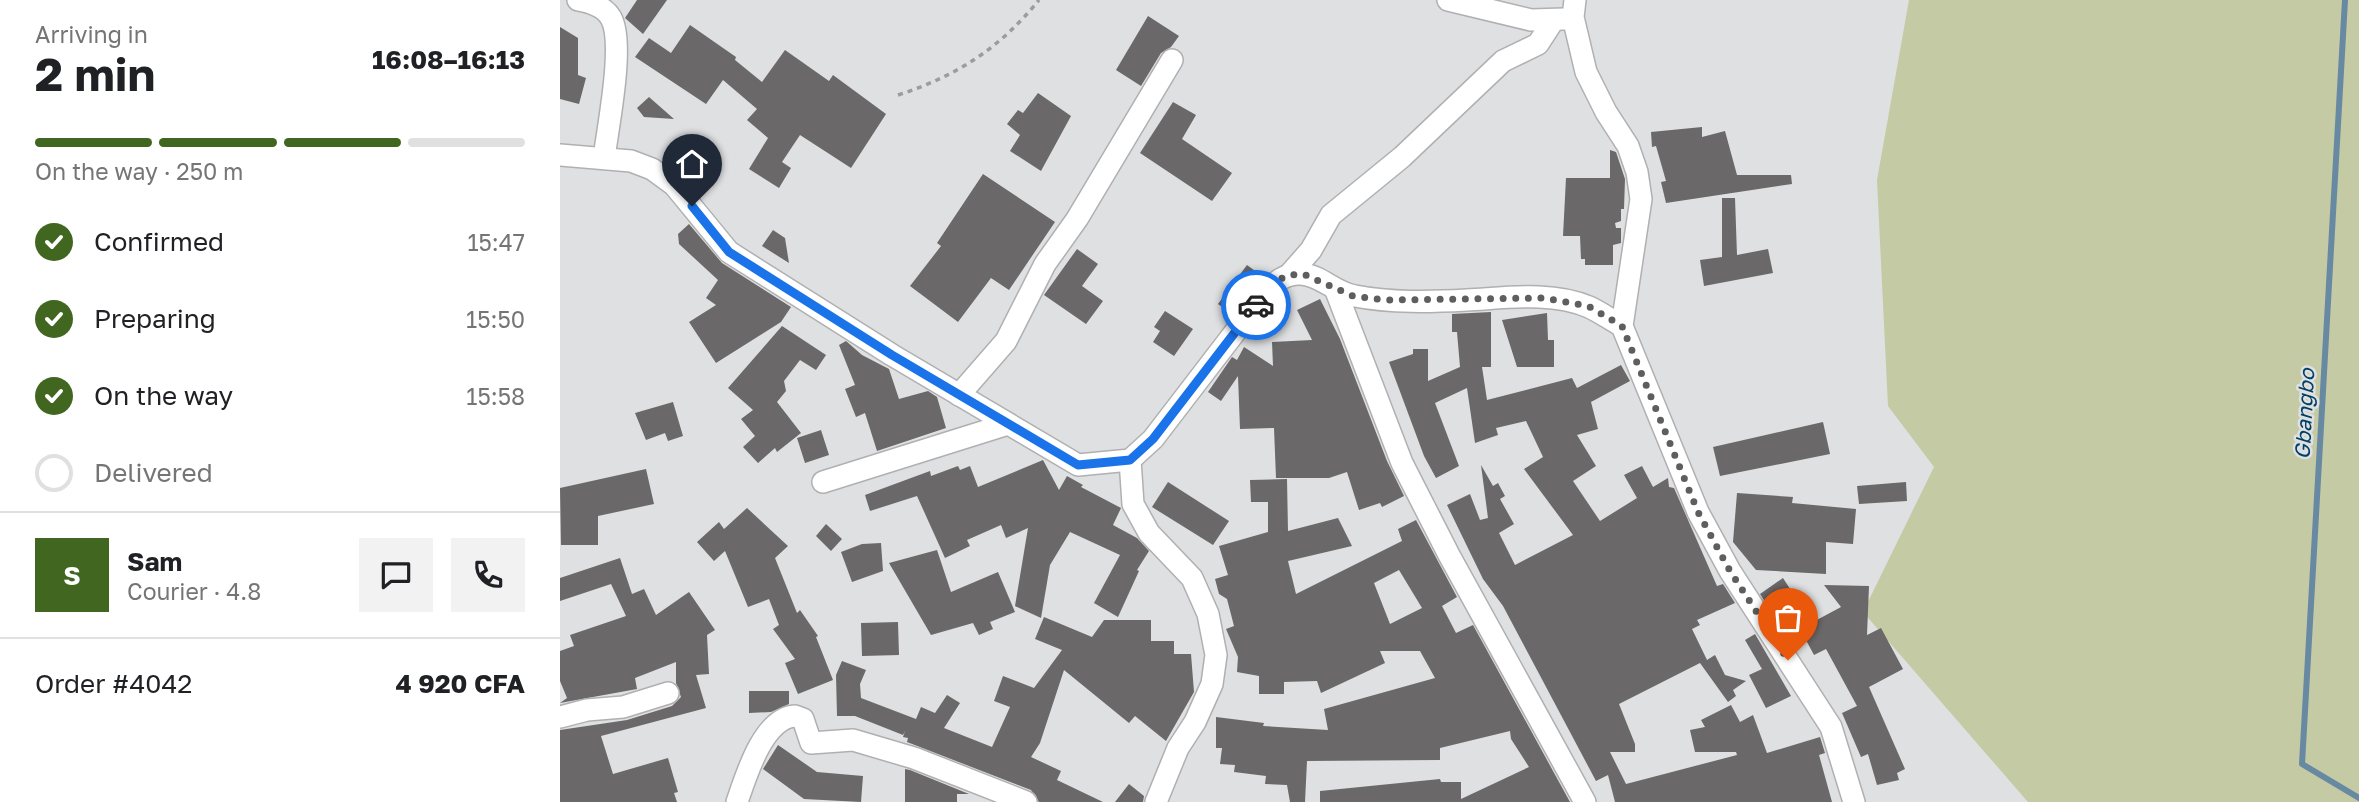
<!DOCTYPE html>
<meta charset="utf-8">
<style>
:root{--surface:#fff;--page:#f2f2f2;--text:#202124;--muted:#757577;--line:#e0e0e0;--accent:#41661f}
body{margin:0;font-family:"Golos Text",sans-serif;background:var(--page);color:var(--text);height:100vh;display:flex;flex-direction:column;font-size:26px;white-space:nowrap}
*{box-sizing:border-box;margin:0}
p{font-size:23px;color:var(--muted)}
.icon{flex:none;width:38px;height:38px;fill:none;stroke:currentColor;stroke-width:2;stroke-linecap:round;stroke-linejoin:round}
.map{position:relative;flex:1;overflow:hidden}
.panel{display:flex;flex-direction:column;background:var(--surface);width:560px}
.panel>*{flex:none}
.pin{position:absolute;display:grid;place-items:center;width:60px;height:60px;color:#fff;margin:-72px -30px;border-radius:50% 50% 50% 0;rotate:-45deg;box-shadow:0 0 7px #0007}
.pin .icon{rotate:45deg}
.courier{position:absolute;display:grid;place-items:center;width:70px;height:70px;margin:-35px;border:5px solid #1a73e8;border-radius:50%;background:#fff;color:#222;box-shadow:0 2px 9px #0007}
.head em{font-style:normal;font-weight:700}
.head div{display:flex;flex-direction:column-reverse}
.head{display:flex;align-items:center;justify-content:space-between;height:119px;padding:0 35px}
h1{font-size:46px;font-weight:700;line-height:52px}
.bar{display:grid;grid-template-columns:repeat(4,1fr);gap:10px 7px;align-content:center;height:84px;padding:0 35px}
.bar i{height:9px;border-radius:5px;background:var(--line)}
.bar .active{background:var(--accent)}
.bar p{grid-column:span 4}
.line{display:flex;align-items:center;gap:18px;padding:0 35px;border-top:2px solid var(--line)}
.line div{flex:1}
.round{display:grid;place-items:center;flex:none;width:74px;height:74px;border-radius:0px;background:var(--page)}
ol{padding:0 35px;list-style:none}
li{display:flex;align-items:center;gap:21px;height:77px}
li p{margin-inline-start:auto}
li .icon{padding:7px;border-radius:50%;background:var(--accent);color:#fff;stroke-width:4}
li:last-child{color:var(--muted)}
li i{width:38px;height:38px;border:4px solid var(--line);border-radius:50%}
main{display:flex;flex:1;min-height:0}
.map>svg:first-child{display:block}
.green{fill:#c4caa3}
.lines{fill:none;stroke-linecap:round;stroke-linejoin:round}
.stream{stroke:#6889a2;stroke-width:6}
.building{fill:#6a6869;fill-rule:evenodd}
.street-casing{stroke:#b0b0b2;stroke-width:24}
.path{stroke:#9c9c9e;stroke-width:3.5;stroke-dasharray:5 5;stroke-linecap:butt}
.street{stroke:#fff;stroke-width:21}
.done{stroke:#5e5e5f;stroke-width:7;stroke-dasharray:0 12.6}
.route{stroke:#1a73e8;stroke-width:9}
.labels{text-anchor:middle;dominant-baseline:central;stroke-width:5;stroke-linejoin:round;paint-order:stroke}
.water-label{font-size:21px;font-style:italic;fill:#004064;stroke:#dfe0e2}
</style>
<main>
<section class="panel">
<div class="head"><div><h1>2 min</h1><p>Arriving in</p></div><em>16:08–16:13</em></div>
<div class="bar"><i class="active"></i><i class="active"></i><i class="active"></i><i></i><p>On the way · 250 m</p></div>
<ol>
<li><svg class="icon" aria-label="check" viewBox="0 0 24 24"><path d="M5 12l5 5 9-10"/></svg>Confirmed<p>15:47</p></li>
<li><svg class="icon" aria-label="check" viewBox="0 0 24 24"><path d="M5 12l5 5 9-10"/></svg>Preparing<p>15:50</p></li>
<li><svg class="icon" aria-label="check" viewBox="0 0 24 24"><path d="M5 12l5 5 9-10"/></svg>On the way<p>15:58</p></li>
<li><i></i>Delivered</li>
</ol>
<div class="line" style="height:126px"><b class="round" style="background:var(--accent);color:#fff">S</b><div><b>Sam</b><p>Courier · 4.8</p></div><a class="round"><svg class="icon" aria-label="chat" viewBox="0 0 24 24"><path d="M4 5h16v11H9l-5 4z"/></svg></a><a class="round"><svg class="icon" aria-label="phone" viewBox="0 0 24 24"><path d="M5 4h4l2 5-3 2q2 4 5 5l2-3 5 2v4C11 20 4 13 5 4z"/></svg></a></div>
<div class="line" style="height:91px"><div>Order #4042</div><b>4 920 CFA</b></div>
</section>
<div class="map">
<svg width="1799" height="802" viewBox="0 0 1799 802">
<rect width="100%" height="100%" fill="#dfe0e2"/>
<polygon class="green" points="1349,0 1799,0 1799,802 1468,802 1303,612 1374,467 1328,406 1317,180"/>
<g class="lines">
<polyline class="stream" points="1785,0 1742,764 1799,798"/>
</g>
<g class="building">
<polygon points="77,0 107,0 83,34 65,18"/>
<polygon points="588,16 619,36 611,47 601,53 581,86 556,70"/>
<polygon points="130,25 176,57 175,60 202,82 225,50 269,81 273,75 326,114 291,168 240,135 222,162 231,168 219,188 189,169 208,138 187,120 197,109 163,80 146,104 75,57 89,38 111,53"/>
<polygon points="0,27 18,38 18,75 26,78 19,104 0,99"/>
<polygon points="478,93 511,116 481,171 450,151 460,135 447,124 458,110 463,113"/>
<polygon points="89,97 114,119 84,117 77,108"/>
<polygon points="613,102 636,115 622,139 672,173 652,201 580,153"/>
<polygon points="1142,127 1142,137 1165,131 1177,175 1231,175 1232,184 1106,203 1101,182 1106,181 1096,146 1092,147 1091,132"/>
<polygon points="1050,150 1056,152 1065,179 1064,209 1061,209 1061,221 1055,223 1056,228 1061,228 1061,243 1053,245 1053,265 1025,265 1025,259 1021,259 1020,236 1003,236 1006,178 1050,178"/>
<polygon points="423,174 495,222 449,290 431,278 398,322 350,286 381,246 377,243"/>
<polygon points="1162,198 1175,198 1177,255 1208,249 1213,273 1144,286 1140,260 1162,257"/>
<polygon points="129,224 162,263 231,307 221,322 156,363 129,322 156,305 146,298 158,280 119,244 118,234"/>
<polygon points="213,230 225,238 229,263 202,246"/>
<polygon points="517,249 538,264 522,286 543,301 526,324 484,295"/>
<polygon points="687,265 702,276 672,314 658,304"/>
<polygon points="760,299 780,339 827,461 844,496 822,507 820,503 799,510 787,472 769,478 716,478 714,428 680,429 678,376 661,401 648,392 672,357 677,360 684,347 713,366 712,342 752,340 737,310"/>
<polygon points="605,311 633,329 614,356 593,342 600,331 594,327"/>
<polygon points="931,312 931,367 922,367 927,400 1012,378 1017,388 1061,365 1070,381 1031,402 1038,429 1017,435 1036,466 1013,481 1040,521 1077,498 1064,475 1082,466 1093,487 1108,478 1109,487 1114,488 1157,586 1163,584 1175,603 1137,620 1140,625 1132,629 1147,660 1155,655 1165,675 1186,681 1173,690 1176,696 1168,702 1140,663 1059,704 1075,744 1075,752 1050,752 1066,784 1177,755 1176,752 1135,752 1130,730 1145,727 1141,720 1171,705 1180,722 1193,715 1207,753 1260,737 1265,753 1259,755 1272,802 1055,802 1048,775 1036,781 943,606 923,579 887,505 910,494 920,520 928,518 921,465 933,486 938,483 945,496 940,499 954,524 939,533 955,565 1013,535 964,469 983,457 966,421 936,428 938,435 915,443 907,388 875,403 899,466 876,478 864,456 829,362 853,354 853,349 868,349 868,381 900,367 897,332 892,332 892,314"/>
<polygon points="987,313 988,340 994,340 994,367 957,367 942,320"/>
<polygon points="222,326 266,355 256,370 240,360 224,381 226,391 217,402 241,433 217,452 215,448 198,463 183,447 195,436 181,419 193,410 168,388"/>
<polygon points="286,341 302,355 329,369 339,399 368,391 377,397 386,428 317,451 305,413 296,417 285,389 295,385 279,345"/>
<polygon points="113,402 123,436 108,441 105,433 86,440 75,413"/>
<polygon points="1263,422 1270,454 1160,476 1153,447"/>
<polygon points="261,430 269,455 245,463 237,438"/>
<polygon points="483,460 499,490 507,476 523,485 521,487 561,508 553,525 577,538 589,551 577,570 579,571 558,617 534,603 560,555 510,532 490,565 481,618 455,606 468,528 446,538 441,525 407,540 410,546 385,558 357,496 310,511 305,495 370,471 371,476 398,466 400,470 410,466 418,487"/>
<polygon points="86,469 94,504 38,516 38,545 1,545 0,488"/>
<path d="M727,479L728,531L778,518L792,546L728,561L736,594L842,541L838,529L856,520L897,597L882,606L896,633L913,625L1010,802H760V791L880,779L881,782H901V799L969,767L951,739L950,731L880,748V760L747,761L745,802H730L727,785L705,784L706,776L674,772L675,765L660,764L662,748H656V717L704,723L703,726L768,730L764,709L875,678L860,651H820L825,663L761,693L757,681L724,682V694H699V676L677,672L678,657L666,629L674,626L667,599L659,594L655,579L668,575L659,546L708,532V502H691L690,480ZM839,570L862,608L830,624L814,583Z"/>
<polygon points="608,482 669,521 653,545 592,507"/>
<polygon points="1346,482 1347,501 1299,504 1297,486"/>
<polygon points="1177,493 1233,497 1232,503 1296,509 1293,544 1266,542 1266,574 1196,570 1173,542"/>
<polygon points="187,508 228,546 215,558 237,613 240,610 258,636 256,637 273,680 238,694 225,663 235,659 213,629 219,625 209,599 188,607 165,551 154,561 137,542 159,522 164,529"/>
<polygon points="266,524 282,539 271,551 256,536"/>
<polygon points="321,543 323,571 292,582 281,552 302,544"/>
<polygon points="377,550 391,592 438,572 455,612 430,622 433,629 419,635 413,623 371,635 329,563"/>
<polygon points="60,558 72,594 84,589 96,615 129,592 155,630 147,635 149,674 136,675 146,708 41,736 53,774 108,758 118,792 114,793 117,802 0,802 0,730 67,720 112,706 121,697 116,683 116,662 75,678 77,689 0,703 7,698 0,681 0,651 14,646 10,635 66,616 51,584 0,601 0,578"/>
<polygon points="1223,578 1232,592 1209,608 1200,594"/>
<polygon points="1264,585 1309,586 1307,635 1321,628 1343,669 1309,687 1345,769 1337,773 1339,780 1317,785 1308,754 1301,757 1282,713 1297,706 1266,649 1254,655 1240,629 1281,607"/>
<polygon points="484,617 532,637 544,620 591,620 591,641 614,641 614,654 631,654 634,692 606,741 575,716 569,723 504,670 480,743 471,757 501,771 497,780 543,802 479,802 471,790 347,742 348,738 343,737 345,731 343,735 295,716 277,716 276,675 282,661 306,670 300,684 301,698 356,719 361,707 375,713 387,695 400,703 384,728 432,747 450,707 434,701 443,676 474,688 502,650 475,639"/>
<polygon points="338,622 339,655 302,656 301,623"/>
<polygon points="1195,634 1231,696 1206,708 1189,675 1202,669 1185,640"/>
<polygon points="189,691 229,691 229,704 211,712 189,713"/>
<polygon points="218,745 257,772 303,776 301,802 244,799 203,769"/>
<polygon points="345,769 350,770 409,794 397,794 397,802 345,802"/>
<polygon points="569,784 584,796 583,802 555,802"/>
</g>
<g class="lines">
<defs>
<g id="street">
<path d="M18,0C30,2 44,6 51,18C65,43 48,126 44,158"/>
<polyline points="888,0 971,20 1004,19"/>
<polyline points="1015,0 1013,17 1026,72 1046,112 1068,146 1077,172 1081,199 1062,326 1138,512 1170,571 1271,727 1294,802"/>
<path d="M0,155L71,161L92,169L114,185L169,252L332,355L518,465L570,460L593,439L705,293C715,282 725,273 741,274C761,275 775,293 795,296C831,303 870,302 907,300C946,298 992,291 1029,307C1040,312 1051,320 1062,326"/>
<polyline points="729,275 751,250 771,215 842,157 943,61 978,44 993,21"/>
<polyline points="776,291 842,463 889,555 1025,802"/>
<polyline points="399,395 446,341 485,264 517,219 612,60"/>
<polyline points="570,460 573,504 589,533 632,578 648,614 656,655 652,684 635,722 618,748 596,802"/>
<polyline points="263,482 448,424"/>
<polyline points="0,717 27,710 63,707 108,693"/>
<path d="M177,802C186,776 203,718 235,716L243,719L251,743L293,740L354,758L466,802"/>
</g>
</defs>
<use href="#street" class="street-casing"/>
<path class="path" d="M338,95C397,76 440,48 479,0"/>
<use href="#street" class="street"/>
</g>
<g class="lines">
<polyline class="done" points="696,305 716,281 729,275 743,274 793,296 826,300 984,298 1028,306 1062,326 1138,512 1170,571 1228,660"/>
<polyline class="route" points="132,206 169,252 332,355 518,465 570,460 593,439 696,305"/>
</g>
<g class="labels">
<g class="water-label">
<text transform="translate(1744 414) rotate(-87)">Gbangbo</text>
</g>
</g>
</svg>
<div class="pin" style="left:1228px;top:660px;background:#ea580c"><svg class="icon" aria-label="bag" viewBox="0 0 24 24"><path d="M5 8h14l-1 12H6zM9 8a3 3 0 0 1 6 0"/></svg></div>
<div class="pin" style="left:132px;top:206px;background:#1f2937"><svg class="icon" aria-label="home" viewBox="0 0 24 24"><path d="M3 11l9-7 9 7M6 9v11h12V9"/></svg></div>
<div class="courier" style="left:696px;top:305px"><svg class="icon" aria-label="car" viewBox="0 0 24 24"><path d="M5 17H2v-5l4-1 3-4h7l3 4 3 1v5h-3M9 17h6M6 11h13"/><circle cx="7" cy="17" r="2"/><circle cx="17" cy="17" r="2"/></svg></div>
</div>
</main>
